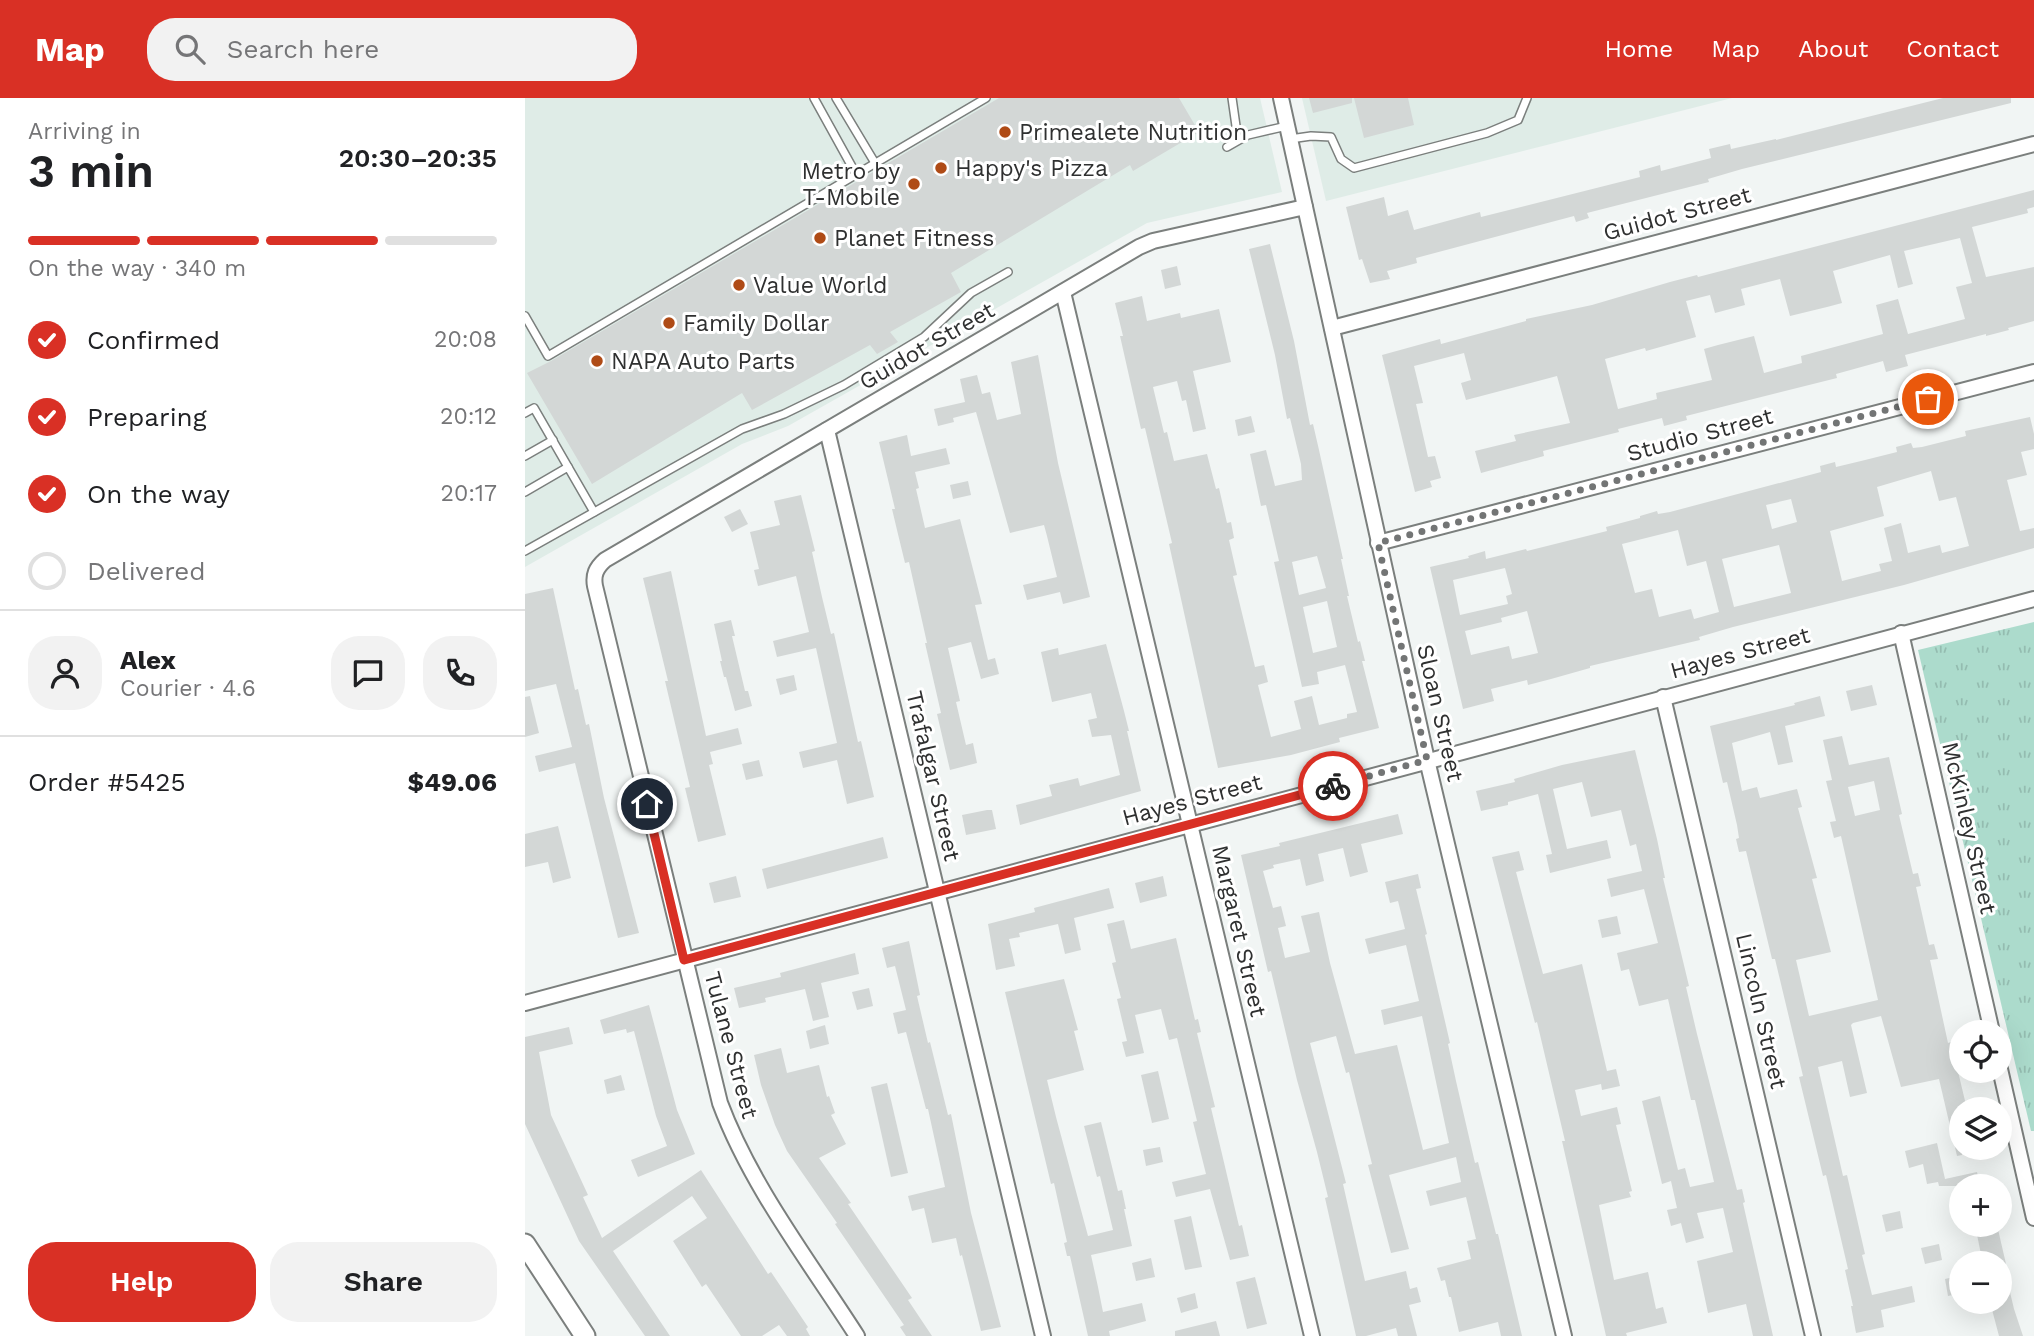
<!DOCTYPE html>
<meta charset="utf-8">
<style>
:root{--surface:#fff;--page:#f2f2f2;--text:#202124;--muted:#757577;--line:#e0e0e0;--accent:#d93025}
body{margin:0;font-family:"Work Sans",sans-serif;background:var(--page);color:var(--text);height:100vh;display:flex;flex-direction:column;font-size:26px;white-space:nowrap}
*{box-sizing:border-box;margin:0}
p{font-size:23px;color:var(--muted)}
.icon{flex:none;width:38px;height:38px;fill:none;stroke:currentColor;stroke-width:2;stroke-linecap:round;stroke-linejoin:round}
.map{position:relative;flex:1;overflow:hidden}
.details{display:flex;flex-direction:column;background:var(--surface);width:525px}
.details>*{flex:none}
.controls{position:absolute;left:1424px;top:922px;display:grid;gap:14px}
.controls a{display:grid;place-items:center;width:63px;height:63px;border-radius:50%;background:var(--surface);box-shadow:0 7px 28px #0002;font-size:35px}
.pin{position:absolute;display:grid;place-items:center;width:60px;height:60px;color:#fff;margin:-30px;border:4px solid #fff;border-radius:50%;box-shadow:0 2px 7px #0007}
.courier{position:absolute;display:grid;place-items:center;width:70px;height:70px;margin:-35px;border:5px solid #d93025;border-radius:50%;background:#fff;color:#222;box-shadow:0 2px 9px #0007}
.summary em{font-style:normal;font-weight:600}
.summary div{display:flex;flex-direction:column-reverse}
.summary{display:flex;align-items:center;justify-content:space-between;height:119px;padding:0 28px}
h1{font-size:46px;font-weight:600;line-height:52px}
.bar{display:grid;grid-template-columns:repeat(4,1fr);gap:10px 7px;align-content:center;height:84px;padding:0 28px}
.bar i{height:9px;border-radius:5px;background:var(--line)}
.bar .selected{background:var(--accent)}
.bar p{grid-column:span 4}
.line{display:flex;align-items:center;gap:18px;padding:0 28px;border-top:2px solid var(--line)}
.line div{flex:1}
.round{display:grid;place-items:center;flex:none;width:74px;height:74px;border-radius:28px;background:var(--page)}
ol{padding:0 28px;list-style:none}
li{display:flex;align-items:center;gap:21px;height:77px}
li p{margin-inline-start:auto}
li .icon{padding:7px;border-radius:50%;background:var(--accent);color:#fff;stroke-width:4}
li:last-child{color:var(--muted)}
li i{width:38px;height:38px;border:4px solid var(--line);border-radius:50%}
.button{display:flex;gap:14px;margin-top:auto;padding:14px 28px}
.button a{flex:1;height:80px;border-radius:28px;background:var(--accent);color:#fff;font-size:28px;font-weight:600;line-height:80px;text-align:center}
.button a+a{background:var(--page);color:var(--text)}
header{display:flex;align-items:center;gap:42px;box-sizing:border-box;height:98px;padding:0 35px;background:var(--accent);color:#fff}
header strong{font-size:33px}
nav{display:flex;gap:38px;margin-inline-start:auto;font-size:24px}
.search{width:490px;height:63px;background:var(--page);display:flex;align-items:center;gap:18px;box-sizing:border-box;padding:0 24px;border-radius:28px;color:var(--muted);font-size:26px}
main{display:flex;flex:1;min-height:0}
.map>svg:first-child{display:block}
.built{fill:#dfece7}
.grass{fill:url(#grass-tufts)}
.building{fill:#d3d7d6;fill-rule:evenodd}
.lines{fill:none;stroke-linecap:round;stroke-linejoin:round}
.service-casing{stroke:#7b7f7d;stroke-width:10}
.minor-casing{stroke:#7b7f7d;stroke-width:18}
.secondary-casing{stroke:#7b7f7d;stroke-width:23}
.service{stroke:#fff;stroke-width:7}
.minor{stroke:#fff;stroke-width:14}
.secondary{stroke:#fff;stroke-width:19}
.done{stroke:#737575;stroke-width:7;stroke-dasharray:0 12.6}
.route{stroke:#d93025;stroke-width:9}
.poi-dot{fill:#af4b16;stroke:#fff;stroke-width:2.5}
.labels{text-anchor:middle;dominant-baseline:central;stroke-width:6;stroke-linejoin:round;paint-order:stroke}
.poi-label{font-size:23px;fill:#2f3030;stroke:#fff;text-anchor:start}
.street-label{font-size:23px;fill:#2f3030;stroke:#fff}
</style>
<header>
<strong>Map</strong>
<div class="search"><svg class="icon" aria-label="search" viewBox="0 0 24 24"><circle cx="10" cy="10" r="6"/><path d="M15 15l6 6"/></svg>Search here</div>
<nav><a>Home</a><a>Map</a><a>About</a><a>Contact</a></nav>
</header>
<main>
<section class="details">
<div class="summary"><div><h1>3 min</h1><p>Arriving in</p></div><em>20:30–20:35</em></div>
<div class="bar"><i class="selected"></i><i class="selected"></i><i class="selected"></i><i></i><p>On the way · 340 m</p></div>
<ol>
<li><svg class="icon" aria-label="check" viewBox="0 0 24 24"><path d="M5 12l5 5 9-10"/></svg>Confirmed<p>20:08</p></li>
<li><svg class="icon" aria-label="check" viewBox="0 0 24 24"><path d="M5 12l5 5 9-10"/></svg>Preparing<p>20:12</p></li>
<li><svg class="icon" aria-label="check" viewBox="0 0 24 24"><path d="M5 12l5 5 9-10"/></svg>On the way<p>20:17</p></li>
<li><i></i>Delivered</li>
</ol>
<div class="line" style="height:126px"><a class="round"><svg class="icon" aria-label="person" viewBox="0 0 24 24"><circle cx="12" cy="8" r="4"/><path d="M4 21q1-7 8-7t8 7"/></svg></a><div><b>Alex</b><p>Courier · 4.6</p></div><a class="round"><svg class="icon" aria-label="chat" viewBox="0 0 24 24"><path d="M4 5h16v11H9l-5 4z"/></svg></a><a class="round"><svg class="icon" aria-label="phone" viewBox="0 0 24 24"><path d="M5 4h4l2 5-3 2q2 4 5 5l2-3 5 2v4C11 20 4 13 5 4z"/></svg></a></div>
<div class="line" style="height:91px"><div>Order #5425</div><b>$49.06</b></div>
<div class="button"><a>Help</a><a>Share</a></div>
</section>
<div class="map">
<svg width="1509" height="1238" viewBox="0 0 1509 1238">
<defs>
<pattern id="grass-tufts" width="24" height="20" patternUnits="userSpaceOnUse" patternTransform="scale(1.75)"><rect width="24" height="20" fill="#acdbcc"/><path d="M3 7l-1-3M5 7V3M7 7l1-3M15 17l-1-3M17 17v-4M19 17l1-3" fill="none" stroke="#94bcb0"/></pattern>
</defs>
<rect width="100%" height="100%" fill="#f1f5f4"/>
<g class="built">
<polygon points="0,0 735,0 757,94 622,125 263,328 217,346 0,469"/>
<polygon points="777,0 1207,0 801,103"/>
</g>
<polygon class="grass" points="1509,524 1509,1033 1506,1033 1393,552"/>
<g class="building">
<polygon points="474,0 654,0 674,34 608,73 605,67 426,175 436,194 365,234 373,244 352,256 345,247 227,312 217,295 67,386 2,275 26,263"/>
<polygon points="784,0 827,0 827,5 788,15"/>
<polygon points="829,0 883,0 889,27 839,40"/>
<polygon points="1418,0 1486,0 1486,5 1217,71 1183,81 1184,84 1062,115 1064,120 1051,124 1049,118 891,160 892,165 862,173 865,181 845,185 837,161 834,162 821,109 859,99 863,118 883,112 889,132 955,114 956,119 1115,79 1114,73 1135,67 1136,73 1186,60 1184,51 1205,46 1206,51 1251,41 1251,42"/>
<path d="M1509,92V109L1502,111L1503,115L1447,129L1461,179L1509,169V223L1483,230L1484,232L1461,238V236L1380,257L1383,268L1361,274L1358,263L1311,276L1312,280L1161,318L1162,322L1139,328L1137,320L1093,331L1094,334L1018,353L1019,358L956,375L950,353L991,343L989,337L1045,325L1032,278L941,302L936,285L946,282L939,255L889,268L898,305L891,306L903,359L910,358L916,380L905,383L907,389L890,394L857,257L915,241L916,246L1001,223V221L1067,207L1145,184L1172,177L1173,179ZM1435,140L1447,185L1431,189L1440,221L1383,236L1373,201L1351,207L1358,236L1276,258L1277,265L1239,275L1229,238L1193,247L1179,251L1187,282L1131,295L1132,301L1093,311L1080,261L1120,250L1121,253L1171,239L1161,203L1185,197L1190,215L1220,207L1216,191L1255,181L1265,218L1302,209L1317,205L1308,173L1365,157L1373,190L1388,186L1379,153Z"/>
<path d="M745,146L769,243L785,327L788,326L794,352L818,461H816L824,498H822L833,544L835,543L840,563H837L854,630L814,640L815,644L766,657L693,670L644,446L647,445L620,330L616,331L595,238H598L590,205L617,198L622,223L655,215L656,220L694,211L706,264L668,273L681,331L668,334L661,302L657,303L652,283L628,289L639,335L642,334L649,363L682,356L691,391L694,390L702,425L706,424L709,440L704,442L712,477L708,478L730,569L739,567L743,584L733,587L746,639L776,631L769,603L787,598L794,627L822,620V616L832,614L820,567L792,574L794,586L777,589L749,464L754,463L741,407L736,408L725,356L741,352L750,388L777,382L776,366L765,320L762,321L750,257L724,151ZM792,458L801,490L774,497L767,464ZM802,503L812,549L788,555L778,509Z"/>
<polygon points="652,168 656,187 640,191 636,172"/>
<polygon points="513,257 533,365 565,499 538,506 535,494 502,502 498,487 532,479 522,438 519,427 485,435 451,314 428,320 429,324 413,328 409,311 440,304 435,281 452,277 457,296 465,294 472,322 496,316 486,264"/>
<polygon points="726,318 730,334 713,338 710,322"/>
<path d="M1505,319L1509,336V351L1496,354L1502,377L1482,382L1495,433L1509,430V450L1379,487L1208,529L1174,539L1175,542L1065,568V570L1026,581L1003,587L1002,582L966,591L969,603L938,611L905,469L944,460L943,458L960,453L961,461L1001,451L1002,453L1082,433L1081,429L1115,420V418L1132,413L1133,416L1145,414L1296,374L1295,368L1310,364L1311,369L1336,363L1372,354L1371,349L1386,345L1388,350L1397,349L1441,338L1440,333ZM1406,373L1414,403L1431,399L1444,448L1417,455L1415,447L1383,455L1376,425L1359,430L1367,463L1354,466L1356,473L1317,483L1305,433L1359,418L1352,389ZM1266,401L1272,424L1247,431L1241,407ZM1153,432L1162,468L1181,463L1194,514L1169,521L1166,511L1134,519L1127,491L1110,495L1097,446ZM1254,447L1266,495L1209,509L1197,461ZM980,470L987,496L981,498L983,506L935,517L928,482ZM1002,513L1013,555L987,561L984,548L946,557L940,533L977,524L976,520Z"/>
<polygon points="382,337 386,358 421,350 425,366 390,374 394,390 391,391 400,430 435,421 457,506 450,507 463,562 470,560 474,576 456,581 446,544 423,550 435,603 431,604 441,647 448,645 452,665 425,672 412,616 416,615 400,545 402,545 384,464 380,465 372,432 367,411 370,411 354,344"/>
<polygon points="443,383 446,397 428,401 425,387"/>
<polygon points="276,397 290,453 287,454 297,499 306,536 309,535 333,644 336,643 349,699 322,706 312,662 278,670 274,654 312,645 291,550 252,559 248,543 284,534 271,478 233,488 229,472 234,471 225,434 255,427 249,403"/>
<polygon points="215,411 223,426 207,434 199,419"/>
<polygon points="146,473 181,638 213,630 217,646 185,654 188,666 184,667 201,737 173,744 160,690 165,689 140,583 143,583 118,480"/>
<polygon points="28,490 50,592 53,591 61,627 64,626 79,700 114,835 93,840 50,665 14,674 10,658 47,649 31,586 0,593 0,496"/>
<polygon points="206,522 210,538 207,538 220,593 223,593 227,608 210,613 201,579 199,579 195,563 197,563 189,526"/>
<polygon points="581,546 599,613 604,633 602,633 616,693 495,727 491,707 527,698 524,687 553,680 555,688 595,677 586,637 567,639 563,622 572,620 566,595 527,604 516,554 533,550 534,557"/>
<polygon points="269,577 272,592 255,597 251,581"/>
<polygon points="1347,587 1352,607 1326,613 1321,593"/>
<polygon points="5,598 14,635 0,639 0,599"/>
<path d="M1295,598L1300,618L1260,628L1268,664L1253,667L1245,634L1207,645L1217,693L1232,689L1235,700L1272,691L1277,709L1273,710L1292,780L1287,781L1306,854L1271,862L1284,918L1353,902L1316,738L1309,740L1305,724L1311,723L1301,683L1307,682L1298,642L1317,638L1324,667L1364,659L1377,716L1374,717L1388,776L1393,775L1396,788L1391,789L1404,847L1409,846L1413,861L1405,862L1423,945L1426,944L1441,1007L1437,1008V1057L1432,1058L1414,981L1376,989L1356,918L1328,925L1326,927L1342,995L1325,999L1317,963L1293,969L1318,1078L1322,1077L1340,1156L1337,1157L1347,1197L1387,1188L1390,1204L1356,1212L1359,1229L1331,1235L1326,1208H1328L1320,1172L1323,1171L1301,1077L1298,1078L1274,979L1278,978L1267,932L1250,861H1247L1221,753L1214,754L1211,741L1214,740L1212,727L1202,684L1198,685L1185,628L1270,607L1269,605ZM1349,683L1355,712L1330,718L1323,689Z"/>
<polygon points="1110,652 1132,741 1140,780 1138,780 1164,888 1161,889 1172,936 1212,1092 1217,1091 1220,1104 1218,1105 1248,1238 1228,1238 1221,1206 1183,1215 1172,1163 1208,1154 1198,1110 1172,1115 1179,1140 1161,1145 1156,1125 1146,1128 1142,1112 1152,1110 1146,1083 1137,1086 1117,1003 1135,998 1153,1072 1160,1070 1165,1089 1189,1084 1170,1002 1166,1002 1143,901 1114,908 1104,871 1096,873 1092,855 1133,845 1119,791 1086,799 1082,781 1117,773 1111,746 1105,748 1096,712 1066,719 1057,684 1028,691 1042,751 1082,742 1086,760 1025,775 1021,757 1027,756 1013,696 983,704 983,707 956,713 951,693 990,684 989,681 1037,667"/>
<polygon points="234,662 238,678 221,682 217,666"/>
<polygon points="462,712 467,712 471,731 441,737 437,717"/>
<polygon points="873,716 878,736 836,746 843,774 825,779 818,750 793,756 799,783 781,788 775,761 748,767 749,770 738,773 748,810 756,808 761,828 753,830 760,860 785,854 776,818 794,814 805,865 830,956 872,947 898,1052 924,1045 897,918 859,927 856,912 894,903 881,847 844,856 840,841 880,831 873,803 865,805 860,784 893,776 896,790 891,791 902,836 900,837 925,945 923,946 931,983 950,1065 953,1064 971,1136 973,1136 997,1238 976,1238 973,1224 934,1234 926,1199 924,1199 920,1182 916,1183 912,1170 946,1161 942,1143 951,1141 941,1099 905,1108 901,1093 936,1084 931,1059 864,1077 884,1151 866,1155 843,1067 847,1066 824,974 821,975 811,938 785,945 821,1085 818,1086 840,1183 881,1173 885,1191 892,1189 896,1204 884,1207 892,1238 873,1238 871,1230 841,1238 831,1238 800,1100 803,1099 792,1054 772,982 746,873 743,874 716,757 755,748 754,745"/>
<polygon points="33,728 46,780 28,785 23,764 0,769 0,736"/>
<polygon points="358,739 363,760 242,791 237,771"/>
<polygon points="994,753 999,772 991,774 1018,876 1057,866 1082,973 1091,971 1095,988 1077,992 1076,986 1050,992 1056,1018 1092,1009 1096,1026 1091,1027 1107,1093 1104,1094 1106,1099 1074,1107 1089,1182 1123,1174 1131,1211 1138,1209 1142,1225 1101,1235 1102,1238 1081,1238 1037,1043 1040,1043 1012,924 1010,925 967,759"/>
<polygon points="211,778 216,799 189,805 184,785"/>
<polygon points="638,778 642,798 615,805 610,785"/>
<polygon points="584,790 589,810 549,820 556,852 540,856 533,826 494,835 495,839 484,841 490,868 471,872 463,826 510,814 509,810"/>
<polygon points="1092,818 1096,836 1077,840 1073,822"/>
<polygon points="599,822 606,851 651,840 670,922 673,921 676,934 672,935 690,1009 686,1010 697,1056 714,1128 717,1127 724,1158 705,1162 685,1091 651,1099 647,1084 681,1076 668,1024 672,1023 652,940 644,942 636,911 610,917 619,955 601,959 597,944 602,943 592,901 596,900 587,865 591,864 582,826"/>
<polygon points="384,843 395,897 392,898 403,945 405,944 423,1017 426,1016 446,1115 476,1229 456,1233 437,1157 435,1158 431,1140 407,1145 399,1110 387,1113 383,1098 420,1089 403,1011 401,1011 381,934 373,936 368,915 381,912 370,868 362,870 357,850"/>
<polygon points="330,855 334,876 296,885 304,919 288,923 280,891 240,900 241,904 214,910 209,890 256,879 255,875"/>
<polygon points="539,881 553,932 549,933 559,972 522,982 531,1019 563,1138 588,1132 575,1078 572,1079 559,1028 576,1024 593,1093 597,1092 601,1111 599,1111 607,1148 566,1157 573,1189 578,1214 617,1205 621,1223 584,1233 585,1238 563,1238 545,1158 542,1158 539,1145 542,1144 529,1085 526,1086 480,894"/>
<polygon points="344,890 348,908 332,912 327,894"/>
<polygon points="124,907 152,1012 170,1056 113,1079 106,1062 142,1048 131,1018 109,933 102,935 101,931 79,936 75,922"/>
<polygon points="300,927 304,946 285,951 281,933"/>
<polygon points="44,929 48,946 14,954 26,1017 63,1097 58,1099 77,1140 176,1072 243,1176 246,1174 283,1229 281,1231 285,1238 262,1238 254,1227 237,1238 216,1238 181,1186 177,1189 148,1143 182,1120 167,1098 88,1153 145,1238 120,1238 54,1143 0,1026 0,939"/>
<polygon points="256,950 262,975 294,967 302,999 304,998 310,1015 306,1017 321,1046 294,1060 326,1105 323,1106 387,1200 383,1202 407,1238 381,1238 375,1229 379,1227 310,1126 312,1125 262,1053 250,1027 236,987 229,957"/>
<polygon points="633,973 644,1021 627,1025 616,977"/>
<polygon points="96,977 100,992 82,996 79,982"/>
<polygon points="362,985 383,1075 366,1079 346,989"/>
<polygon points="1412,1045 1420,1081 1452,1074 1455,1088 1414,1088 1413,1084 1402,1086 1398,1066 1384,1070 1380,1053"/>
<polygon points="635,1049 638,1064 621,1068 618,1052"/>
<polygon points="1375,1113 1378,1130 1361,1134 1357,1117"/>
<polygon points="666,1118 677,1169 660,1172 649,1122"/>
<polygon points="1450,1127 1472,1127 1481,1166 1458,1166"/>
<polygon points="1414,1146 1417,1162 1400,1166 1396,1150"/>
<polygon points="626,1160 630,1179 611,1183 607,1165"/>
<polygon points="1480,1173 1489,1211 1498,1238 1474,1238 1465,1204 1475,1204 1475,1174"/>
<polygon points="1437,1177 1437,1195 1423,1198 1420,1181"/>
<polygon points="730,1179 742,1226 722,1231 711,1184"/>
<polygon points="670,1195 673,1210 656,1215 652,1200"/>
<polygon points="691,1223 695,1238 650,1238 650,1233"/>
</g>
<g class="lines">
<defs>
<g id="service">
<polyline points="289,0 331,76"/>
<polyline points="311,0 350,65"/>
<polyline points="707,0 713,42"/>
<polyline points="765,41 786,38 806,39 816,61 829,70 962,35 993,22 1002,0"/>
<polyline points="702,49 723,37 762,28"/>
<polyline points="0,218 23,258 461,0"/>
<polyline points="0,315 9,310 43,369"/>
<polyline points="0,358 28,342"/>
<polyline points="0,394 43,369 69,414"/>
<polyline points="0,453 217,331 259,316 319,287 399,239 446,195 483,174"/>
</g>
<g id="minor">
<polyline points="756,0 902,662 1039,1238"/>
<polyline points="538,194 787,1238"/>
<polyline points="807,230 1509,46"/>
<polyline points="302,332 518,1238"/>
<polyline points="853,445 1509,274"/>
<polyline points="1376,535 1467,934"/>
<polyline points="1138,599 1288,1238"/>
<polyline points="0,905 1509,501"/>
<polyline points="1475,971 1509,1120"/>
<path d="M332,1238C284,1163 226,1088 195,1005L70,488C68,477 71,470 80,462L614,149L628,143L780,109"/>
</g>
<polyline id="secondary" points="0,1146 60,1238"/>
</defs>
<use href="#service" class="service-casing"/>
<use href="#minor" class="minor-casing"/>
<use href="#secondary" class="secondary-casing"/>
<use href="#service" class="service"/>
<use href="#minor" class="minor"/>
<use href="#secondary" class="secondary"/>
</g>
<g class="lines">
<polyline class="done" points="808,688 902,662 853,445 1403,301"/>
<polyline class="route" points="122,706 159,862 808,688"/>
</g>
<g class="poi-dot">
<circle cx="480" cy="34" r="7"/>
<circle cx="416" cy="70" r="7"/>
<circle cx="389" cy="86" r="7"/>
<circle cx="295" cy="140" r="7"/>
<circle cx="214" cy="187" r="7"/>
<circle cx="144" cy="225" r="7"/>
<circle cx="72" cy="263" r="7"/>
</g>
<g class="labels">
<g class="poi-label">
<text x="494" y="34">Primealete Nutrition</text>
<text x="430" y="70">Happy's Pizza</text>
<text x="375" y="73" text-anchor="end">Metro by<tspan x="375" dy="26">T-Mobile</tspan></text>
<text x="309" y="140">Planet Fitness</text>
<text x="228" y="187">Value World</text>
<text x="158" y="225">Family Dollar</text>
<text x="86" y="263">NAPA Auto Parts</text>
</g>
<g class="street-label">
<text transform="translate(1152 116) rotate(-15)">Guidot Street</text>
<text transform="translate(402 248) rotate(-30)">Guidot Street</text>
<text transform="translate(1175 337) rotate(-15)">Studio Street</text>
<text transform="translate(1215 555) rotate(-15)">Hayes Street</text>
<text transform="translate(915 615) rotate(77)">Sloan Street</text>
<text transform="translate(408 678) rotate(77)">Trafalgar Street</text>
<text transform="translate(667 702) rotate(-15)">Hayes Street</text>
<text transform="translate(1444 730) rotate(77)">McKinley Street</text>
<text transform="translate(714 833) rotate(77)">Margaret Street</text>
<text transform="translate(1236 913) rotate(77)">Lincoln Street</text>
<text transform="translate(206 947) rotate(75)">Tulane Street</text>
</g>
</g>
</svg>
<div class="controls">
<a><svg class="icon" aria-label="locate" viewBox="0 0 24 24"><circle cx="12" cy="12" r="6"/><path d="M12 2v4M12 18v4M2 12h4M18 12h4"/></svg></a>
<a><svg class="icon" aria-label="layers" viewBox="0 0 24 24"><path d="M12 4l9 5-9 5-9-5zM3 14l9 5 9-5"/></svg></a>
<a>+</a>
<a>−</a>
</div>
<div class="pin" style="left:1403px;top:301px;background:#ea580c"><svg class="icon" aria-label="bag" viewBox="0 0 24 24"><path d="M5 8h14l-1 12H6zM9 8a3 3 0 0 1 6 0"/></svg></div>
<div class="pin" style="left:122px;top:706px;background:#1f2937"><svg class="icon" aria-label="home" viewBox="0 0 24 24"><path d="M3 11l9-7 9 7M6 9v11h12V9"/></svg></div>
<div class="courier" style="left:808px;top:688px"><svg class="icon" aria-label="bike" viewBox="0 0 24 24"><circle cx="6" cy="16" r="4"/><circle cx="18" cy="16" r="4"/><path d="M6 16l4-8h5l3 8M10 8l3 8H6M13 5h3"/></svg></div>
</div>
</main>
